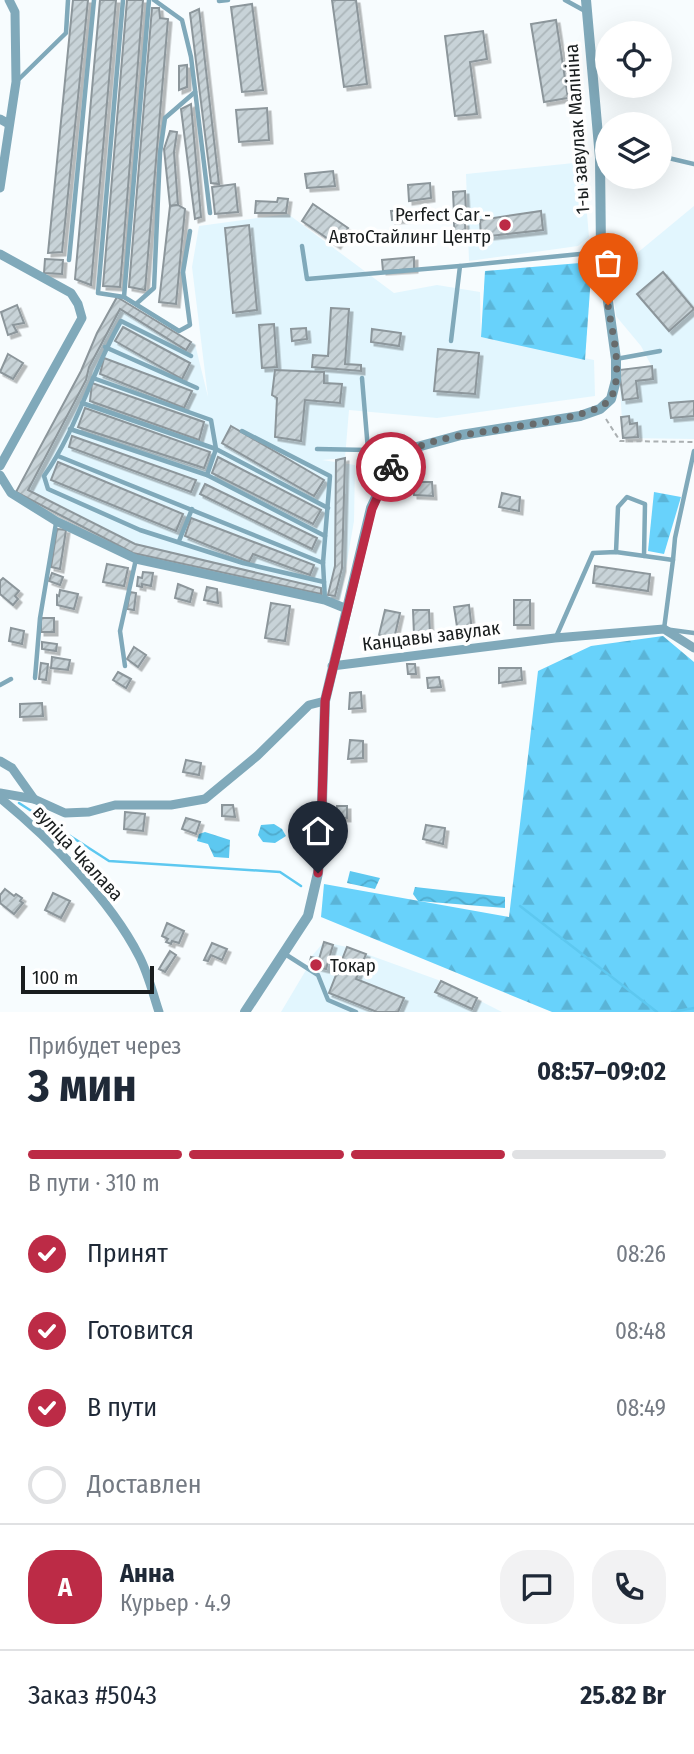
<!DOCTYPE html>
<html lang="ru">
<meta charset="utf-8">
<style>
:root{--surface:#fff;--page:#f2f2f3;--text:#1f2937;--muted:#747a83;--line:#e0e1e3;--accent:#bc2b46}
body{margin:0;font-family:"Fira Sans Condensed",sans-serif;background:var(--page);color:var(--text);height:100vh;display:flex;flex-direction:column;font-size:26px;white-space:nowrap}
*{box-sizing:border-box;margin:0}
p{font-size:23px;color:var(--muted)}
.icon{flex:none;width:38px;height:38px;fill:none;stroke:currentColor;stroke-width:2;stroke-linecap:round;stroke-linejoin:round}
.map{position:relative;height:1012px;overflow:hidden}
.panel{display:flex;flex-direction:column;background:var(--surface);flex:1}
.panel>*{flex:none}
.controls{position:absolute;left:595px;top:21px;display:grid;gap:14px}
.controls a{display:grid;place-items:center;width:77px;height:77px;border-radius:50%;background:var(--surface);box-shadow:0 7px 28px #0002;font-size:35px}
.scale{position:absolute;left:21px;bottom:18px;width:133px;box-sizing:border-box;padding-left:7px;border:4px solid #191d1e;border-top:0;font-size:19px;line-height:24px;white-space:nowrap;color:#191d1e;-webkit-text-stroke:5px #fff;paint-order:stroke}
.pin{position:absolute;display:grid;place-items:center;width:60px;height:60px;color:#fff;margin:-72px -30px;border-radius:50% 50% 50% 0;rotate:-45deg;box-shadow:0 0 7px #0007}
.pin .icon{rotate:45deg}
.courier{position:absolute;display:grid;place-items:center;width:70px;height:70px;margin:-35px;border:5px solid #bc2b46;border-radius:50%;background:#fff;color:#222;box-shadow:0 2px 9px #0007}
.overview em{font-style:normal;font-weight:700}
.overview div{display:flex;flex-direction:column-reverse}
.overview{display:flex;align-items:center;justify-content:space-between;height:119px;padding:0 28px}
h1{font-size:46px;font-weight:700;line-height:52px}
.bar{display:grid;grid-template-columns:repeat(4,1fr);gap:10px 7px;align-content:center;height:84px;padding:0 28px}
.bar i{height:9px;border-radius:5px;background:var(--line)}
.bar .active{background:var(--accent)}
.bar p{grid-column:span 4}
.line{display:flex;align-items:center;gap:18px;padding:0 28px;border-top:2px solid var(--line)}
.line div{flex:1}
.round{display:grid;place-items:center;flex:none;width:74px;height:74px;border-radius:28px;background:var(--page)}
ol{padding:0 28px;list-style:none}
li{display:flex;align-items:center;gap:21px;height:77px}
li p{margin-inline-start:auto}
li .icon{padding:7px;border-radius:50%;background:var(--accent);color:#fff;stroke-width:4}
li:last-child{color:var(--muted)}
li i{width:38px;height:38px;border:4px solid var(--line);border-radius:50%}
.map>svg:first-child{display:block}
.built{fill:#e2f6fe}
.forest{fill:url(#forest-firs)}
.water{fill:url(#water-waves)}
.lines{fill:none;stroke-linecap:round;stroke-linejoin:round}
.stream{stroke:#5dc8f0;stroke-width:2.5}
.building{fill:url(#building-hatch);stroke:#8c969b;stroke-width:2;filter:url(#shadow)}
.path{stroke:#abb0b2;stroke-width:2;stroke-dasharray:5 3.5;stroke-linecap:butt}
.service{stroke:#80a9ba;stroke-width:4.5}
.minor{stroke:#80a9ba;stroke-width:9}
.tertiary{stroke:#80a9ba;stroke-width:10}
.done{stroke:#676b6c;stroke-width:7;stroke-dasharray:0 12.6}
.route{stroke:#bc2b46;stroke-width:9}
.poi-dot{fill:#bc2b46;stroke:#fff;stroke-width:2.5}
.labels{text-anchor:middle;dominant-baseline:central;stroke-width:7;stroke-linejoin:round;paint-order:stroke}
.street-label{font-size:19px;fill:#191d1e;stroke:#fff}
.poi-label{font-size:19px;fill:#191d1e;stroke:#fff;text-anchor:end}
</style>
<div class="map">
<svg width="694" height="1012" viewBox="0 0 694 1012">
<defs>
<pattern id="forest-firs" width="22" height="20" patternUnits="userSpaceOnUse" patternTransform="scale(1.75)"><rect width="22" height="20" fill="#68d2fb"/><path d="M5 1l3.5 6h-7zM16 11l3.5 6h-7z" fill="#5ab4d7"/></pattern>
<pattern id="water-waves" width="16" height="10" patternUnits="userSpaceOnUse" patternTransform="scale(1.75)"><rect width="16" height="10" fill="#5dc8f0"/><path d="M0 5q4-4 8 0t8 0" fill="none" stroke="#50abcd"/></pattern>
<pattern id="building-hatch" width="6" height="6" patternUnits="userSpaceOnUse" patternTransform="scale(1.75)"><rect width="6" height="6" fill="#c8d3d8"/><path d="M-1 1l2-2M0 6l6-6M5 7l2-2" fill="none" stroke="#abb5b9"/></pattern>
<filter id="shadow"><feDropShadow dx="3.5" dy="3.5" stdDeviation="0" flood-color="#0004"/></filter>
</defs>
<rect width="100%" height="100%" fill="#f7fcfe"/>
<g class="built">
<polygon points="574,163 583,167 589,237 578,246 469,261 466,174"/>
<polygon points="694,206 694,439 623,438 619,370 651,365 641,346 616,316 609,256 636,254"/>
<polygon points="288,214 394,293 437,285 480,292 481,337 594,360 595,396 437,418 349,410 345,458 322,460 355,465 354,521 340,602 321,594 133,553 16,492 81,371 97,333 117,297 195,344 208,397 192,267 199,226"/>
<polygon points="324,942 347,947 441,981 502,1012 281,1012 309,965 311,957"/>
</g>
<g class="forest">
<polygon points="592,262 585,360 481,337 485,271"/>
<polygon points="654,492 681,497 664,554 648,551"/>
<polygon points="663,636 694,662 694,1012 552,1012 321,917 324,884 509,917 538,671 591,646"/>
</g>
<g class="water">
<polygon points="274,824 282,829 286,836 275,843 263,842 258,835 261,825"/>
<polygon points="205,832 230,840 229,858 214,857 208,844 197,841 199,834"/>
<polygon points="350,871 380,878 375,889 347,883"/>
<polygon points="415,887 505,897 505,908 418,901 413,894"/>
</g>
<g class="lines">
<g class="stream">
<polyline points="19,803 109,861 280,872 301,886"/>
<polyline points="520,906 657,1012"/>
<polyline points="672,1012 694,1008"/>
</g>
</g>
<g class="building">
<polygon points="73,0 88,0 62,252 48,253"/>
<polygon points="100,0 116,0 91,285 75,279"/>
<polygon points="127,0 143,0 120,287 103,286"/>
<polygon points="332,0 356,0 367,84 344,87"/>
<polygon points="252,4 263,90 242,92 231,7"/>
<polygon points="152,8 159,8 160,18 168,19 145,290 129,287"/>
<polygon points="199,9 219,184 211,183 190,13"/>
<polygon points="556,20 568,98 544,102 531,24"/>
<polygon points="483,31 487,59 470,62 477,114 455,116 445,36"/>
<polygon points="187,65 187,87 179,90 179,66"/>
<polygon points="191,104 201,217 195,219 181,109"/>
<polygon points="267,108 269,140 239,142 236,110"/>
<polygon points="170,131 177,132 174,152 178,205 170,206 164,149"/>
<polygon points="333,171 335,186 307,188 305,174"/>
<polygon points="430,183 431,198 409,201 408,185"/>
<polygon points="235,184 238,212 215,214 212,187"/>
<polygon points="465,191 466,213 454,213 453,192"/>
<polygon points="278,198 288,199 286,213 255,213 256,201 277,202"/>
<polygon points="313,204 348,228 337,245 302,221"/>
<polygon points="178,205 185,209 176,304 159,302 170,206"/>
<polygon points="407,210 408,219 392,220 391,211"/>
<polygon points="541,211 543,230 481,237 480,220"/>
<polygon points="454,223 465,223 466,241 455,241"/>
<polygon points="249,225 257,310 233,313 225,228"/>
<polygon points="414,257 414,269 383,271 382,260"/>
<polygon points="45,259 63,260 62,274 44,273"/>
<polygon points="663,272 694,309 669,331 637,294"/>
<polygon points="117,297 191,342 186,350 120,309 89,367 86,380 28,490 135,544 321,588 321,594 133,553 16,492 81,371 97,333"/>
<polygon points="17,305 24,323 13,325 17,332 8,335 1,312"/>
<polygon points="331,308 349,309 345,364 361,365 361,371 312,367 313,355 328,356"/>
<polygon points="274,324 277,367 262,368 259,325"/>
<polygon points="123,327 190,363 182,379 115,341"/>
<polygon points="306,328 307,339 292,341 291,329"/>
<polygon points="372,329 401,333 399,346 371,342"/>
<polygon points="438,349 479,353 475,394 434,391"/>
<polygon points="8,354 23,363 13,379 0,372"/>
<polygon points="104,358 192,391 184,408 100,374"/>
<polygon points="652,366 653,379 636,381 638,398 623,400 619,370"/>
<polygon points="275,370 324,372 324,383 342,384 340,403 305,400 301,441 275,437 277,398 272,395"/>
<polygon points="92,383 204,422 199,440 90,401"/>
<polygon points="694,401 694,416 671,418 669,403"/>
<polygon points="85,408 210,452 204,468 78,427"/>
<polygon points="629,416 630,424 637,423 638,437 623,438 621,417"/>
<polygon points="231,426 324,480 314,496 222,443"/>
<polygon points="72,436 196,480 191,492 69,447"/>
<polygon points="218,457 321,510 313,524 212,473"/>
<polygon points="345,458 342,568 335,596 328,595 335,566 336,460"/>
<polygon points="58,462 183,514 176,531 51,480"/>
<polygon points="413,482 432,482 433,496 414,495"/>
<polygon points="205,484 317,538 312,549 200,494"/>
<polygon points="502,493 520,497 519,511 499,507"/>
<polygon points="191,518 314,565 310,575 253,554 249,562 185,536"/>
<polygon points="57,529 66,530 60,569 51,567"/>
<polygon points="107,564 128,568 124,586 103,582"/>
<polygon points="595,566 650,574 648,591 593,583"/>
<polygon points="143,572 153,573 151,586 142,584 142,587 137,586 138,577 142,578"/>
<polygon points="52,573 63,577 60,585 49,581"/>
<polygon points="3,578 19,591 15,596 18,599 13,605 0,594 0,581"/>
<polygon points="178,584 193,590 190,602 175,598"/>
<polygon points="207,587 217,589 218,603 204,600"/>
<polygon points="60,590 78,594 74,609 57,605 57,595 59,596"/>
<polygon points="130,592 136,593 134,610 127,609"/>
<rect x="514" y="600" width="16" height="25"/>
<polygon points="271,603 290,606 285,641 265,638"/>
<polygon points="469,605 472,631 458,633 454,607"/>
<polygon points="385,610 400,613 394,639 379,635"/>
<polygon points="413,610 429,610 430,635 414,635"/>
<rect x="41" y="618" width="13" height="14"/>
<polygon points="11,628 24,631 22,644 9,641"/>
<polygon points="42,642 57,644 56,651 42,649"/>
<polygon points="134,647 146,655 138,667 127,659"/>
<polygon points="52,657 70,660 68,670 51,668"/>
<polygon points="41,663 48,664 46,680 39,679"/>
<polygon points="407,664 415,664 416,674 408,674"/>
<polygon points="499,668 521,668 522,680 499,683"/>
<polygon points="118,672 131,679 126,688 113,680"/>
<polygon points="439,677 441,687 428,688 427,678"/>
<polygon points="361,692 362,708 349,709 350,693"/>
<polygon points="42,703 43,716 20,717 20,704"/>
<polygon points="350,740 363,741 363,758 348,759"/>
<polygon points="186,760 201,763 199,775 183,772"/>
<polygon points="222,805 233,805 235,817 222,816"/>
<polygon points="337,806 347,806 347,818 336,817"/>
<polygon points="125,812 145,814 143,831 124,829"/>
<polygon points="186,818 200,822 196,834 182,829"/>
<polygon points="426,825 445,828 443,844 423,839"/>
<polygon points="5,889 14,896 16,894 22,898 20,901 23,903 14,914 0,903 0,895"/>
<polygon points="53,893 70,901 61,918 45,910"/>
<polygon points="167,923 184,931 179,943 172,941 171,944 166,942 168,939 162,936"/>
<polygon points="324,942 333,945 326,969 309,965 311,957 319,959"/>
<polygon points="212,943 227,949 222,960 211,955 208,961 204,960"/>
<polygon points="347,947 366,954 356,979 404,998 398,1012 377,1012 329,993"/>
<polygon points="170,951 176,955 165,972 159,969"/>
<polygon points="441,981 477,998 472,1009 435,992"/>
</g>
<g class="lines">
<polyline class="path" points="606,419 620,441 694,442"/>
<g class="service">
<polyline points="123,0 98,293 124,297 179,331 190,325 183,272 190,231"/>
<polyline points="154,0 182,20 191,57 210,213"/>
<polyline points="565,0 585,11"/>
<polyline points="219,1 228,0"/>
<polyline points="18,80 66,33 68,0"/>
<polyline points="660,156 694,164"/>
<polyline points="302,246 307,279 460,266 600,252"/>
<polyline points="69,260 94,0"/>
<polyline points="124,297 149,0"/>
<polyline points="136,304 154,288 160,153 165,118 195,92"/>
<polyline points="451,341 460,266"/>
<polyline points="105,347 197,388"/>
<path d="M191,356L121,321C92,371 77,429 44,476L48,489L140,530L243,563L324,582"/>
<polyline points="616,359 660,351"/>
<polyline points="93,378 211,420 216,449 207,475"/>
<polyline points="362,378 368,450 391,465"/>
<polyline points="82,403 216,449 328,508"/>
<polyline points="70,429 207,475 325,536"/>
<polyline points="242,431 330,476 323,563 325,600"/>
<polyline points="317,449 368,450"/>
<polyline points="58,456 323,563"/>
<polyline points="179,541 192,509"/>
<polyline points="616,552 618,507 627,497 645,504 644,556"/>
<polyline points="673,560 675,538 694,451"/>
<polyline points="556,637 593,553 616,552 673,560 664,629 694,633"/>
<polyline points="125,666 120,631 136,559"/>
<polyline points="35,678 40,618 56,523"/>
<polyline points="0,685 11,679"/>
<polyline points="285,954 318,975 328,1000 356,1012"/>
</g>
<g class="minor">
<polyline points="0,119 9,124"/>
<polyline points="0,188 16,82 15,12 9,0"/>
<polyline points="0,254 71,293 78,304 82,318 0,466"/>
<polyline points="0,475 11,493 56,521 136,559 325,600 347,609"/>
<polyline points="332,666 555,638 664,629 694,648"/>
<polyline points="0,761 12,768 34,799"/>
<polyline points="0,793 34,799 65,813 89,812 115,805 171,805 205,799 257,756 309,705 325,701"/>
<path d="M0,798C49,838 110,899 139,956C148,973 153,994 159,1012"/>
</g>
<polyline class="tertiary" points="245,1012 308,916 318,873 321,836 325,701 371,508 391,466 417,447 461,435 580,416 600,409 611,399 616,380 616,359 601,251 600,158 586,0"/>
</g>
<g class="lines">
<path class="done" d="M391,467C397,460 408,452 416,448C452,428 599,426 612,396C623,369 612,333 608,305"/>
<polyline class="route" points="318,873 321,836 325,701 372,509 391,467"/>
</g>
<g class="poi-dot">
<circle cx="505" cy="225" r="7"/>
<circle cx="316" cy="965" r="7"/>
</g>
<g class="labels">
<g class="street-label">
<text transform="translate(577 129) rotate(-94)">1-ы завулак Малініна</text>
<text transform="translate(431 636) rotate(-7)">Канцавы завулак</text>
<text transform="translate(78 853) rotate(47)">вуліца Чкалава</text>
</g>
<g class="poi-label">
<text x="491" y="214">Perfect Car -<tspan x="491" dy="22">АвтоСтайлинг Центр</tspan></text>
<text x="330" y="965" text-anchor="start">Токар</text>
</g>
</g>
</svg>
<div class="controls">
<a><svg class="icon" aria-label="locate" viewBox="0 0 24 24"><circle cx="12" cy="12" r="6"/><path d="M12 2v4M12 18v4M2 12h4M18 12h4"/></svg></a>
<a><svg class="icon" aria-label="layers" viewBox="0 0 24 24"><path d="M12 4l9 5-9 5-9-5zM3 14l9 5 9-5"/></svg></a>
</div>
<div class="scale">100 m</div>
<div class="pin" style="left:608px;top:305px;background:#ea580c"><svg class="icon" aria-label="bag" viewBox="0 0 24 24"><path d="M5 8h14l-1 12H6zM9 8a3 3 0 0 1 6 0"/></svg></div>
<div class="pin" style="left:318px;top:873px;background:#1f2937"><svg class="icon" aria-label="home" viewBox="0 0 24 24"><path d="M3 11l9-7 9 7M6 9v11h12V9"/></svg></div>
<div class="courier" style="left:391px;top:467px"><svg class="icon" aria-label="bike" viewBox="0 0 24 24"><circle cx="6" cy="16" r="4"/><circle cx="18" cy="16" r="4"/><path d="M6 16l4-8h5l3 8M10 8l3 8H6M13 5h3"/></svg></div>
</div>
<section class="panel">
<div class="overview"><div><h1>3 мин</h1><p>Прибудет через</p></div><em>08:57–09:02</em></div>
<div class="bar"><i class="active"></i><i class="active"></i><i class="active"></i><i></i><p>В пути · 310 m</p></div>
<ol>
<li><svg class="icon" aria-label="check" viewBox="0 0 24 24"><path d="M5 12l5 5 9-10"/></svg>Принят<p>08:26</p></li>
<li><svg class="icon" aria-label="check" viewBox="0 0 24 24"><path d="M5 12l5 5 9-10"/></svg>Готовится<p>08:48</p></li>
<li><svg class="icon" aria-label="check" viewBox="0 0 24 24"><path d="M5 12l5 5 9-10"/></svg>В пути<p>08:49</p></li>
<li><i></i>Доставлен</li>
</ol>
<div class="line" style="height:126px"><b class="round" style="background:var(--accent);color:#fff">А</b><div><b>Анна</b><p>Курьер · 4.9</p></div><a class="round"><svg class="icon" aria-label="chat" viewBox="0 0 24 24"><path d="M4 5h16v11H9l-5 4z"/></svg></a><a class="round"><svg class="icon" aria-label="phone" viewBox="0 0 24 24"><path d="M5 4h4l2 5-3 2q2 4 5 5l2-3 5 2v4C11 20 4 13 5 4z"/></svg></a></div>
<div class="line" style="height:91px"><div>Заказ #5043</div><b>25.82 Br</b></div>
</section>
